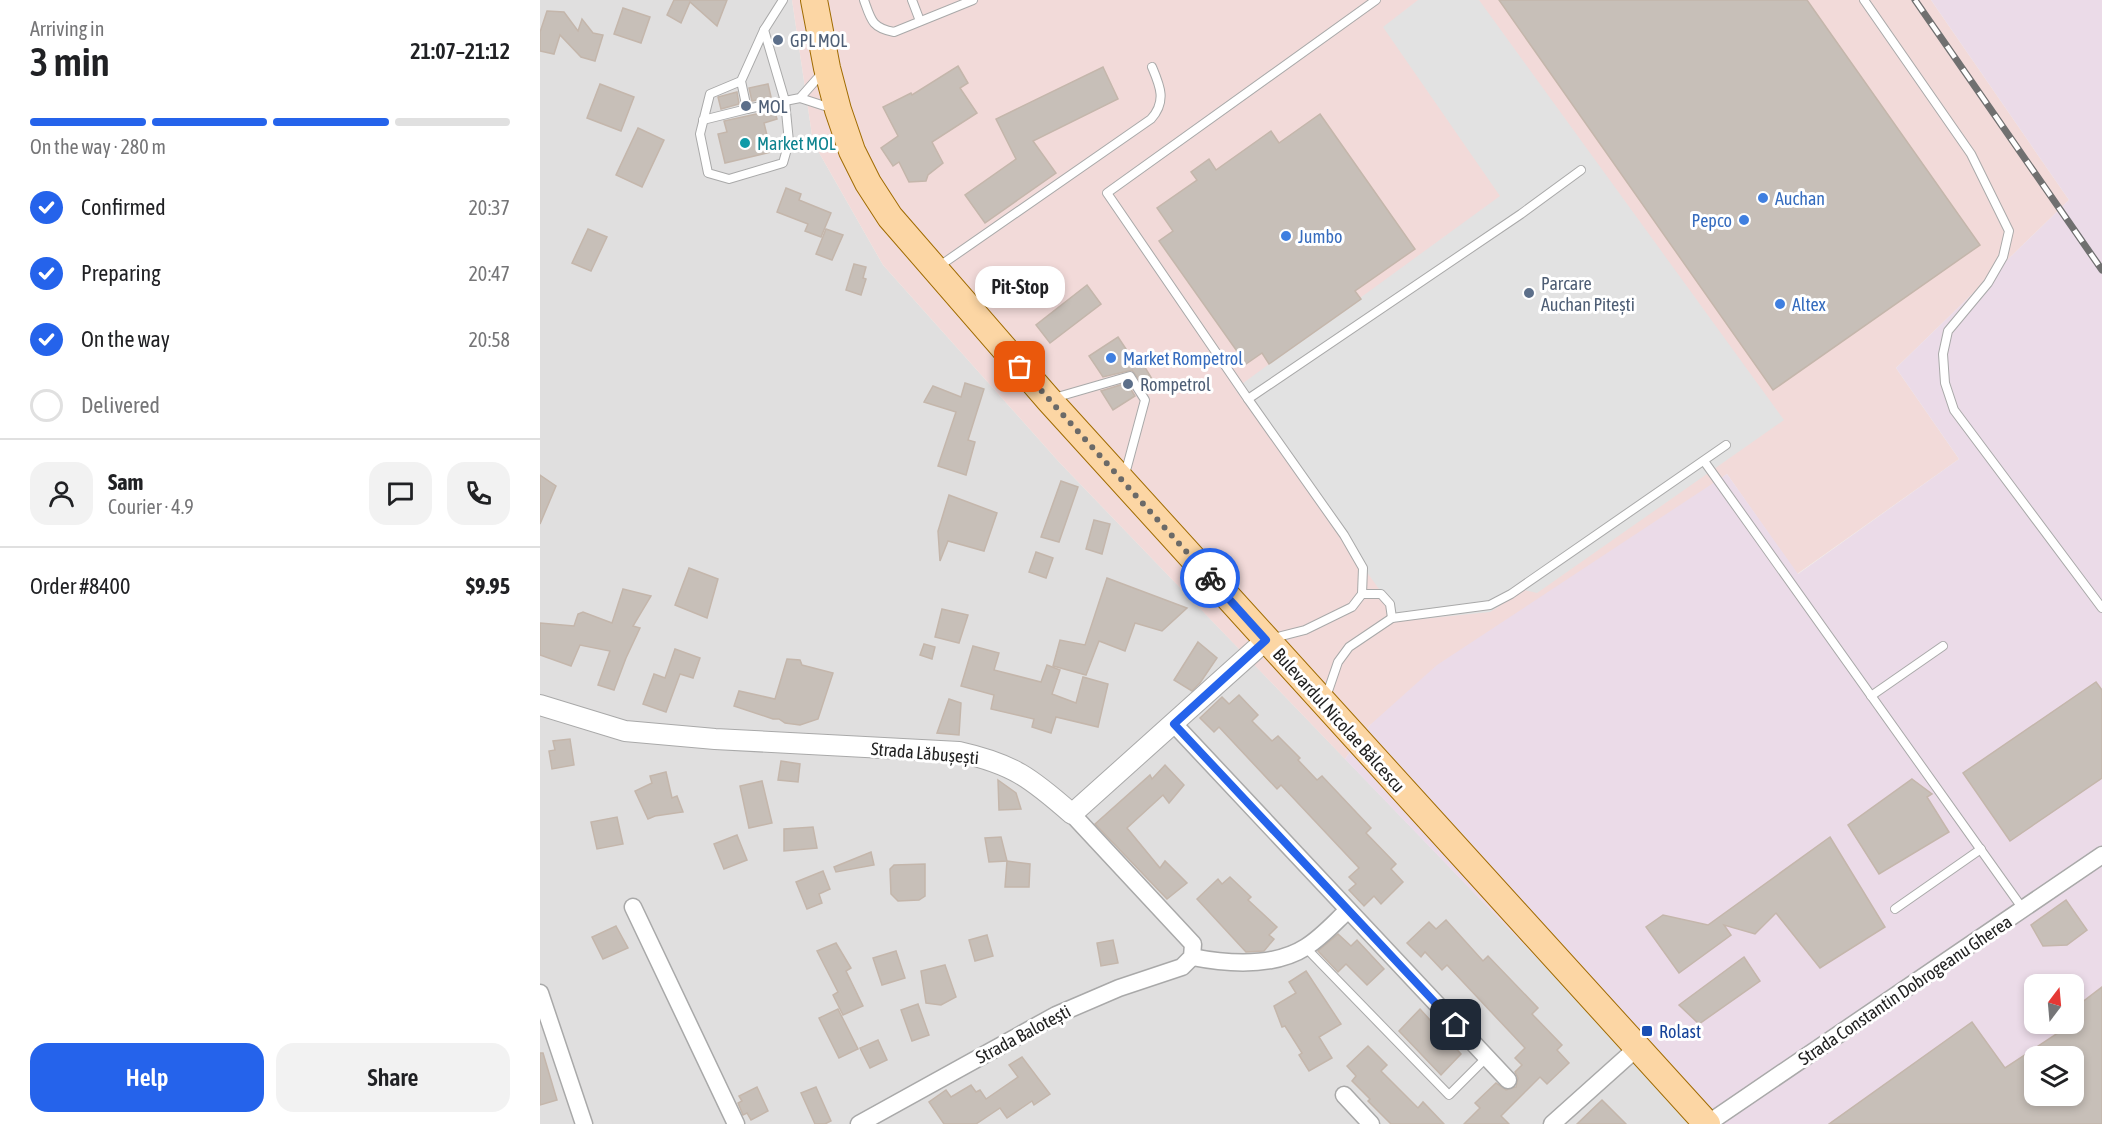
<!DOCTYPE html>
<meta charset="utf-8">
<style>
:root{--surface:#fff;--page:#f2f2f2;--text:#202124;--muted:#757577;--line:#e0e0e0;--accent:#2563eb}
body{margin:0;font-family:"Asap Condensed",sans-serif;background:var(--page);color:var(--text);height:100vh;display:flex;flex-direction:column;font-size:22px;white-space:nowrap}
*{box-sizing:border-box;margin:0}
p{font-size:20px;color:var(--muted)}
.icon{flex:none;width:33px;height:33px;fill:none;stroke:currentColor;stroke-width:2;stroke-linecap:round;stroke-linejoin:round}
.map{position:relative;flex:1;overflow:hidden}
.panel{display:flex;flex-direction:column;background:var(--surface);width:540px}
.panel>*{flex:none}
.needle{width:39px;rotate:16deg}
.controls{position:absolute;left:1484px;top:974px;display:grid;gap:12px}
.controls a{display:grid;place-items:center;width:60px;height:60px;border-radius:12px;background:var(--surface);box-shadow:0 3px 9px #0003;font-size:30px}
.pin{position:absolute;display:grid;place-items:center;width:51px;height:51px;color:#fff;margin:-26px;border-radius:12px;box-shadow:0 3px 9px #0006}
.courier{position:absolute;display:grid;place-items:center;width:60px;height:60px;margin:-30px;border:4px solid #2563eb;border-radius:50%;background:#fff;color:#222;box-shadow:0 2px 8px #0007}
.bubble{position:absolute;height:42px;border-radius:18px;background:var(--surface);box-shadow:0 3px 9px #0003;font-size:20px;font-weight:600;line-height:42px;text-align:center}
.summary em{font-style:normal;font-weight:600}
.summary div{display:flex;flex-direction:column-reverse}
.summary{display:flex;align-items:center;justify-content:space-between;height:102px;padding:0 30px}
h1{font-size:39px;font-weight:600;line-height:45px}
.bar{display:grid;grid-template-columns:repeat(4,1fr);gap:9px 6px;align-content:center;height:72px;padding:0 30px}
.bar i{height:8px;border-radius:4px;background:var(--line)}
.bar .current{background:var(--accent)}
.bar p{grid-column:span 4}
.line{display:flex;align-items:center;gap:15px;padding:0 30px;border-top:2px solid var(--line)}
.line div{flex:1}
.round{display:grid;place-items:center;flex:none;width:63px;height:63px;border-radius:18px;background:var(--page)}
ol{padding:0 30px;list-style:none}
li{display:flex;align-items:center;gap:18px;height:66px}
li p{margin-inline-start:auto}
li .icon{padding:6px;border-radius:50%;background:var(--accent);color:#fff;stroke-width:4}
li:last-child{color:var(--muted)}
li i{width:33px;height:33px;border:3px solid var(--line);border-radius:50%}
.button{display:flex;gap:12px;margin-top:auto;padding:12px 30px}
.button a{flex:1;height:69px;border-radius:18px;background:var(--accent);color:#fff;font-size:24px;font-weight:600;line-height:69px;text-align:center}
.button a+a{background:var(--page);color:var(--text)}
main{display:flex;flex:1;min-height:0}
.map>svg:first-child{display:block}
.residential{fill:#e0dfdf}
.commercial{fill:#f2dad9}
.industrial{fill:#ebdbe8;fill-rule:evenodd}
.parking{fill:#e2e2e2}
.building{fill:#c7bfb8;stroke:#c4b6ab;stroke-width:1.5;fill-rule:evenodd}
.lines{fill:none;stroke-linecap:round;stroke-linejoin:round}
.service-casing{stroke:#a9a9a9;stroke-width:10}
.minor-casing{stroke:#a9a9a9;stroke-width:19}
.tertiary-casing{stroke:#a9a9a9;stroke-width:22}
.primary-casing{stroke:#a06b00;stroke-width:28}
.service{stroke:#fff;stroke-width:8}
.minor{stroke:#fff;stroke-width:16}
.tertiary{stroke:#fff;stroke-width:20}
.primary{stroke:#fcd6a4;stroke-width:26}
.rail-casing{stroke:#707070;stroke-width:7}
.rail{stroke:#fff;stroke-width:4.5;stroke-dasharray:14;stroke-linecap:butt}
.done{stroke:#6b6a68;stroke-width:6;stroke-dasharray:0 10.8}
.route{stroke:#2563eb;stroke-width:8}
.service-dot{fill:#5c6f8a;stroke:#fff;stroke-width:2}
.culture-dot{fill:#0f9aa8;stroke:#fff;stroke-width:2}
.shop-dot{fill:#3f7fe0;stroke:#fff;stroke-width:2}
.transit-dot{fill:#1a4fb4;stroke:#fff;stroke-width:2}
.labels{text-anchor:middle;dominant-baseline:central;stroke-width:6;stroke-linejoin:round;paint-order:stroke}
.service-label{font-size:18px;fill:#4e5e75;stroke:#fff;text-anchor:start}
.culture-label{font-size:18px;fill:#0d838f;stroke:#fff;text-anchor:start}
.shop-label{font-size:18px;fill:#366cbe;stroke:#fff;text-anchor:start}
.street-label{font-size:18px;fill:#222;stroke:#fff}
.transit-label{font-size:18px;fill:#164399;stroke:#fff;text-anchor:start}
</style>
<main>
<section class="panel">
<div class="summary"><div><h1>3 min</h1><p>Arriving in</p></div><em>21:07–21:12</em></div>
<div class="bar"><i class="current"></i><i class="current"></i><i class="current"></i><i></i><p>On the way · 280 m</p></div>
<ol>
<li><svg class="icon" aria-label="check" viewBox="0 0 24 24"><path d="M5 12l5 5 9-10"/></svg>Confirmed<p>20:37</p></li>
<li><svg class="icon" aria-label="check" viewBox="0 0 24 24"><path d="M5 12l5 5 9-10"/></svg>Preparing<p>20:47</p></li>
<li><svg class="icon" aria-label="check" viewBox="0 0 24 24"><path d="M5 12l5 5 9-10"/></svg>On the way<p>20:58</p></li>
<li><i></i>Delivered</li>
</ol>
<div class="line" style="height:108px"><a class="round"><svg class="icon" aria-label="person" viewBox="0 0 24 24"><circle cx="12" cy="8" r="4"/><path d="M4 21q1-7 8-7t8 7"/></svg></a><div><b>Sam</b><p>Courier · 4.9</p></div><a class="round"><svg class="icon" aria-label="chat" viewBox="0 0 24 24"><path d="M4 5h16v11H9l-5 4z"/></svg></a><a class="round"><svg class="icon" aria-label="phone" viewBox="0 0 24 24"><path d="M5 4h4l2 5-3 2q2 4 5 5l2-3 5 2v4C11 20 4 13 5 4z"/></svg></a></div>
<div class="line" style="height:78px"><div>Order #8400</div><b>$9.95</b></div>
<div class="button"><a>Help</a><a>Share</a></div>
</section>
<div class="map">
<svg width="1562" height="1124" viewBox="0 0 1562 1124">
<rect width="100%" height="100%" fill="#f2efe9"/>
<polygon class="residential" points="0,0 252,0 273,142 343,265 519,462 1157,1124 0,1124"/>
<polygon class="commercial" points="252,0 1391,0 1529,200 1356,368 1419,459 1257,574 1187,474 830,725 805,759 519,462 343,265 273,142"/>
<path class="industrial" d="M1391,0H1562V1124H1157L805,759L830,725L897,665L1187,474L1258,574L1419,459L1356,368L1529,200ZM1494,984H1533V1023H1494ZM1494,1056H1533V1095H1494Z"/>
<polygon class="parking" points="878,0 939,0 1244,420 997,593 984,590 950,612 862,621 695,389 960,196 843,27"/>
<g class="building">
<polygon points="134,0 187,0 177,26 150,2 141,23 127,15"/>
<polygon points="959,0 1267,0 1440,245 1233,390"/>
<polygon points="83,8 110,17 101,43 74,34"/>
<polygon points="7,11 24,12 38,31 42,19 53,33 63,35 55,61 41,57 20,35 14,54 0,51 0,32"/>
<polygon points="418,66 428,83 420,88 437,113 392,142 403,163 388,175 386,181 369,182 359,162 353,166 341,148 358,136 343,107 371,93 372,95"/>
<polygon points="563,67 578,99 493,141 516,173 445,223 425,195 476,159 456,119"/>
<polygon points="60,84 94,97 81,131 47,118"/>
<polygon points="228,84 231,97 212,101 209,88"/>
<polygon points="197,92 199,104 181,109 178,97"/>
<polygon points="234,110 237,119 224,123 231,152 185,163 178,134 187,132 184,121"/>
<polygon points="780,114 875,249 815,291 821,299 729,364 722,353 706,364 619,241 633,231 617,208 657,180 651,172 669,159 676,170 731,131 739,143"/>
<polygon points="98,128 124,140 102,187 76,175"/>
<polygon points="246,188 261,194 259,200 291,213 281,237 265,231 268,224 237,212"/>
<polygon points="48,229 67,237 51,271 32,263"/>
<polygon points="286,229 303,235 292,260 276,254"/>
<polygon points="314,264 326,267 323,278 326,279 321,295 306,290"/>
<polygon points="547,285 561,304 510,343 496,325"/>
<polygon points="578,337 598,367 603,364 615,384 606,389 592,370 563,377 549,356"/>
<polygon points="425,383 444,389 428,440 435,442 426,475 398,466 416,412 384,402 393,386 421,397"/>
<polygon points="587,383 595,396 573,410 561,391"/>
<polygon points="0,475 16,486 0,524"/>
<polygon points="521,481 538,487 519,542 501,537"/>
<polygon points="409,495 457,513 444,551 408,541 400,561 398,531"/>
<polygon points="554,520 570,524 562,554 546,549"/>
<polygon points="496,552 513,558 506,578 489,572"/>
<polygon points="149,568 178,579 167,618 135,605"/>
<polygon points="567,578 647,608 622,631 595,623 585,651 559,641 546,675 513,666 520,640 545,645"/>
<polygon points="83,589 111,596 93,626 100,628 86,658 74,690 58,685 70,651 40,645 31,666 0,655 0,623 34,626 38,614 43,612 72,623"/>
<polygon points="402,609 428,615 419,643 395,637"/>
<polygon points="658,642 677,658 660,683 652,691 634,680"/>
<polygon points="384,644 395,647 392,659 380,655"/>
<polygon points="433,646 459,653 454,670 501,682 507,665 520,670 512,694 536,703 543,677 568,684 558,727 516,717 511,733 492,727 494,719 451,709 454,695 421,686"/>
<polygon points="135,649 160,658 153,678 140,674 126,712 103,704 114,674 125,678"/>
<polygon points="247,659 260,660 262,665 293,673 278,719 260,725 245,723 239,719 233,719 194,706 199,691 235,699"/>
<polygon points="1556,682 1562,690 1562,778 1470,841 1423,773"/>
<polygon points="699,695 718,715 712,721 732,741 738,736 760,758 758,760 777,780 782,776 831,828 826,833 856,864 851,869 863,882 841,904 834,896 824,906 809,890 816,884 809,877 819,868 741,785 737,789 679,727 674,732 660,718 682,697 689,704"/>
<polygon points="409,699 421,703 419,735 397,733"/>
<polygon points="30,739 34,765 12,769 9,751 15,750 13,741"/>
<polygon points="241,761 260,764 258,782 238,780"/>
<polygon points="625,765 644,785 629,803 623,795 587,828 620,868 625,861 647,883 627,899 555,824 610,775 612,779"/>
<polygon points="126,772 132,798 137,796 143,812 115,816 108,819 95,791 112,783 110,776"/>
<polygon points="1372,779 1392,794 1387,797 1409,832 1339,874 1308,825"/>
<polygon points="458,780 476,793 481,809 459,810"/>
<polygon points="222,781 232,823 209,828 200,786"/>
<polygon points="77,817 83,844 57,849 51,822"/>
<polygon points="273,827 277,848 244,851 244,829"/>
<polygon points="197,835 207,860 184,869 174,844"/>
<polygon points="461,837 467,861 449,862 445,838"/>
<polygon points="1290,837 1345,927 1280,968 1236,913 1215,934 1184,925 1191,935 1139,973 1106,927 1123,915 1168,925"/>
<polygon points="331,852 334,865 296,872 294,867"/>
<polygon points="467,861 490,864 489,887 465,887"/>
<polygon points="385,864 385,896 379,900 358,901 351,894 350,869 354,865"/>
<polygon points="283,871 290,889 279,894 282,903 267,909 256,882"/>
<polygon points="690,877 711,897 708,900 737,927 729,935 734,939 724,951 706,952 657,899 678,879 682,884"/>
<polygon points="1526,900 1547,930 1527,945 1503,946 1491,925"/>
<polygon points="906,920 943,961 948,956 998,1008 992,1014 1022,1045 1017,1050 1029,1063 1007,1084 1000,1077 961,1116 969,1124 924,1124 940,1108 935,1103 956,1083 966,1090 976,1087 978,1078 975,1072 982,1065 975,1058 985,1048 907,965 902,970 885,952 881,957 867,943 889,922 896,929"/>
<polygon points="76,926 88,948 63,959 52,937"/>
<polygon points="798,934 811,946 817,940 844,969 827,985 806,964 798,972 778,951"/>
<polygon points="447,935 453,956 435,961 429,940"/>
<polygon points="573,940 578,963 561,966 557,943"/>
<polygon points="296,943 311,968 306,971 323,1006 303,1015 293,995 298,992 277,951"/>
<polygon points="356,951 365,978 342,985 333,958"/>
<polygon points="1204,957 1220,981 1159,1024 1139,1005"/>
<polygon points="405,965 416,997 401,1005 386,1003 381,971"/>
<polygon points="766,971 801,1024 779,1037 792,1058 769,1071 759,1055 762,1053 745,1026 742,1027 734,1006 756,993 749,982"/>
<path d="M1562,987V1124H1289L1432,1022L1465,1068L1533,1023V1009ZM1494,1056H1533V1095H1494Z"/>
<polygon points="378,1004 389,1035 372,1041 361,1010"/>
<polygon points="298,1009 318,1049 299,1058 279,1018"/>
<polygon points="880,1009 921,1054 901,1075 859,1031"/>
<polygon points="338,1040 347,1060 330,1068 320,1048"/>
<polygon points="828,1046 847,1065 841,1071 878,1108 883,1102 904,1124 851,1124 828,1101 830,1099 812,1081 816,1076 807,1066"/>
<polygon points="0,1053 3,1053 17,1100 0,1105"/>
<polygon points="482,1057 510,1094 494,1105 492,1101 467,1118 460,1108 436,1124 404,1124 389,1102 406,1090 411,1097 431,1085 436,1092 440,1090 446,1099 478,1077 469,1065"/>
<polygon points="217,1087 228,1111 211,1120 207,1113 203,1115 198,1103 202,1101 199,1096"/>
<polygon points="276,1087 291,1121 285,1124 275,1124 261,1093"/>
<polygon points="1062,1100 1086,1124 1037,1124"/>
</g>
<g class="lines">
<defs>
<g id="service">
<polyline points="243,0 224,30 245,101 260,98 283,72"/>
<path d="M324,0C331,20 332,28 354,32L433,0"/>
<polyline points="372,0 380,21"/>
<polyline points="1324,0 1431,154 1469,231 1463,257 1448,283 1408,331 1403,354 1405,383 1414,410 1562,608"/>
<polyline points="201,81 207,109 245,101 249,142 243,163 189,179 168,173 160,134 170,94 201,81 224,30"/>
<polyline points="260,98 294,109"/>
<polyline points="163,120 207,109"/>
<path d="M398,267L611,119C627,101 620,86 612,67"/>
<polyline points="514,398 590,376 605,400 584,478"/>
<polyline points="708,399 567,193 836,0"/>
<polyline points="1164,461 1483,909"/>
<polyline points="822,594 841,594 850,604 852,618"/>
<polyline points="730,639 765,630 812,607 822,594 823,568 804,535 708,399 981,214 1041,170"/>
<polyline points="1331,696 1403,646"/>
<polyline points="785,700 798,662 809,647 852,618 950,605 971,594 1186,445"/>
<polyline points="1355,909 1441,849"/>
<polyline points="766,948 909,1095 947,1057"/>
</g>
<g id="minor">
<polyline points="634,724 968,1080"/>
<polyline points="93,907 196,1124"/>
<path d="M652,957C688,964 733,968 766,947C782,937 795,922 808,910"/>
<polyline points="0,993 44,1124"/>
<polyline points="804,1095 831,1124"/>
<polyline points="319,1124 516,1015 579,988 642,967 652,957 653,944 532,814"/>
<polyline points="1012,1124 1098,1047"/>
<polyline points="1167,1124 1562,855"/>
</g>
<path id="tertiary" d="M0,705L85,731L175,739L419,752C473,764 491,778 532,814L726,640"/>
<polyline id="primary" points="274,0 287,68 298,110 312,151 328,183 350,217 509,400 1167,1124"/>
</defs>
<use href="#service" class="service-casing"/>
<use href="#minor" class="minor-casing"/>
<use href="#tertiary" class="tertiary-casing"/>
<use href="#primary" class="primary-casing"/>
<use href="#service" class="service"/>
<use href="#minor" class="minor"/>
<use href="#tertiary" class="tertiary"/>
<use href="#primary" class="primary"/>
<defs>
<polyline id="rail" points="1375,0 1562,270"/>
</defs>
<use href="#rail" class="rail-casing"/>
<use href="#rail" class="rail"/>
</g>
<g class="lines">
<polyline class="done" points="480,367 670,578"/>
<polyline class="route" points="670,578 726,640 634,724 916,1025"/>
</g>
<g class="service-dot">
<circle cx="238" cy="40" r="6"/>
<circle cx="206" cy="106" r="6"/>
<circle cx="989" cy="293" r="6"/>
<circle cx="588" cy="384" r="6"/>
</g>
<circle class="culture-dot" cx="205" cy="143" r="6"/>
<g class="shop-dot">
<circle cx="1223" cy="198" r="6"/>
<circle cx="1204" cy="220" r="6"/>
<circle cx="746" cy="236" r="6"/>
<circle cx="1240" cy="304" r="6"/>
<circle cx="571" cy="358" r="6"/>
</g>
<rect class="transit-dot" x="1101" y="1025" width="12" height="12" rx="3"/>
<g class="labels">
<g class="service-label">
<text x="250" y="40">GPL MOL</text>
<text x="218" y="106">MOL</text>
<text x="1001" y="283">Parcare<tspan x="1001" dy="21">Auchan Pitești</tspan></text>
<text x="600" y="384">Rompetrol</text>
</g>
<g class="culture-label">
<text x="217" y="143">Market MOL</text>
</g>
<g class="shop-label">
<text x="1235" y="198">Auchan</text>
<text x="1192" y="220" text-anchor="end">Pepco</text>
<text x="758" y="236">Jumbo</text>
<text x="1252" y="304">Altex</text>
<text x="583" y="358">Market Rompetrol</text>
</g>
<g class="street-label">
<text transform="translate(799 720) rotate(48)">Bulevardul Nicolae Bălcescu</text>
<text transform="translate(385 753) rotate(5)">Strada Lăbușești</text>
<text transform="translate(1365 990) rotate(-34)">Strada Constantin Dobrogeanu Gherea</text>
<text transform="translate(483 1034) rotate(-28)">Strada Balotești</text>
</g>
<g class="transit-label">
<text x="1119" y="1031">Rolast</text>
</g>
</g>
</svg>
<div class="controls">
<a><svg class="needle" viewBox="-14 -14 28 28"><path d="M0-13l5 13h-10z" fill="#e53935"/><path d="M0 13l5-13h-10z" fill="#757577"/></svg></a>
<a><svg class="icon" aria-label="layers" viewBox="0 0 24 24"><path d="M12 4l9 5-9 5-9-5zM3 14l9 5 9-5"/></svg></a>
</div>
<div class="pin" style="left:480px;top:367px;background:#ea580c"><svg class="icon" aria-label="bag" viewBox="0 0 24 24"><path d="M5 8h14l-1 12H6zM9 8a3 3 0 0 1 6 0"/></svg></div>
<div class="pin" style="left:916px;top:1025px;background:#1f2937"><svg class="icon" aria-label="home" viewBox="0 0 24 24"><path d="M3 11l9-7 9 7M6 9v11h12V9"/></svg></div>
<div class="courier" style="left:670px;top:578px"><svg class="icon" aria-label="bike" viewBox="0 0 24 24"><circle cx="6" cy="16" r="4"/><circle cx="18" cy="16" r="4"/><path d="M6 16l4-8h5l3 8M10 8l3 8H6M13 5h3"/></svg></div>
<div class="bubble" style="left:435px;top:266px;width:90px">Pit-Stop</div>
</div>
</main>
